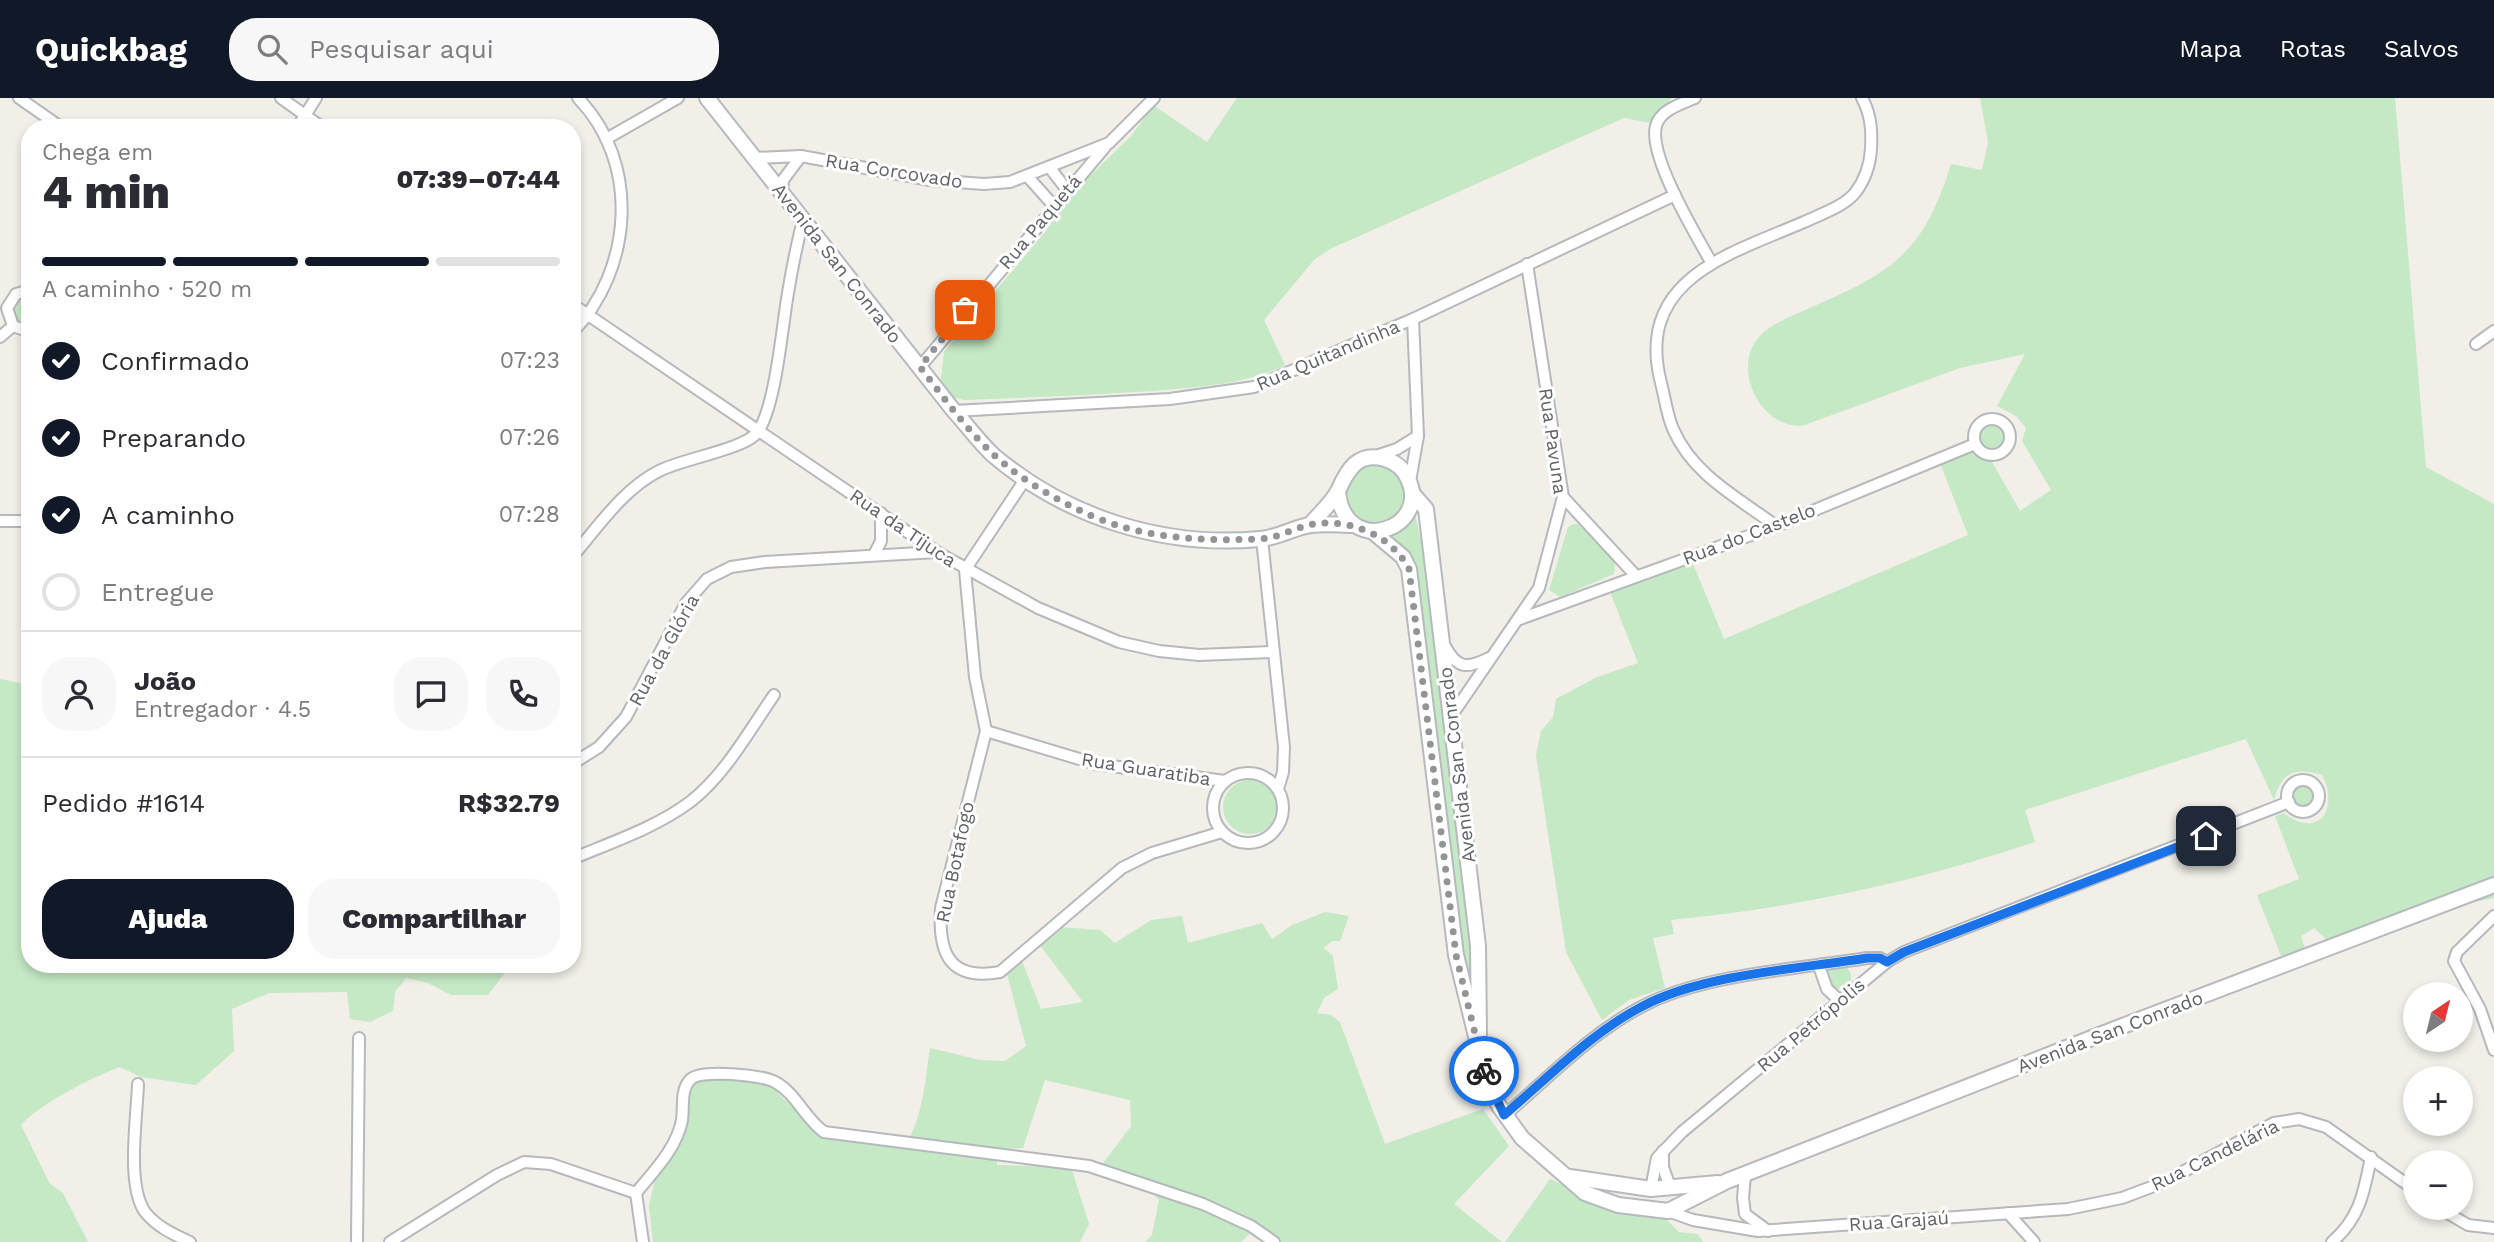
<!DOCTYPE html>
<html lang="pt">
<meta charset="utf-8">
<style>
:root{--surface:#fff;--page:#f7f7f7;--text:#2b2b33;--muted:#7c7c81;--line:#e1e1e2;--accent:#111827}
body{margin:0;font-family:"Work Sans",sans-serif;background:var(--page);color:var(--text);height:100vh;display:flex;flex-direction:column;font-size:26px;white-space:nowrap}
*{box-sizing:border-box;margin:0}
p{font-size:23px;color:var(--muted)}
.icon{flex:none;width:38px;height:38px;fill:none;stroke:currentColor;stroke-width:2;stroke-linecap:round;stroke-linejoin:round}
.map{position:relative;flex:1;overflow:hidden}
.side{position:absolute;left:21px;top:21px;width:560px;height:854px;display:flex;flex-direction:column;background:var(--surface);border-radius:28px;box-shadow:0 4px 10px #0003}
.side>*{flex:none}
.needle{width:46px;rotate:35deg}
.buttons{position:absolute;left:2403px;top:884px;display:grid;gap:14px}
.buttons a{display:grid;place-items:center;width:70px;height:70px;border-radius:50%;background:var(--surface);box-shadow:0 4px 10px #0003;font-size:35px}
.pin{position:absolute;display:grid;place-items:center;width:60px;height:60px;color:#fff;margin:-30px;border-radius:14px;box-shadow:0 4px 10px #0006}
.courier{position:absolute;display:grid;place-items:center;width:70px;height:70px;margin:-35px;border:5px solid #1a73e8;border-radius:50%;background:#fff;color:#222;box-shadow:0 2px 9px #0007}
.overview em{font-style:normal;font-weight:800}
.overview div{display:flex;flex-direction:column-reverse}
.overview{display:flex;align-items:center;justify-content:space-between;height:119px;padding:0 21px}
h1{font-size:46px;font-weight:800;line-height:52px}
.bar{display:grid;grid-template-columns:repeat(4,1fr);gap:10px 7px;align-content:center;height:84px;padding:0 21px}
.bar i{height:9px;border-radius:5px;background:var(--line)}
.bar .current{background:var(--accent)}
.bar p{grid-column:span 4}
.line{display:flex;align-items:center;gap:18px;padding:0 21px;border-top:2px solid var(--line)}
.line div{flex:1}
.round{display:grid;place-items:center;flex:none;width:74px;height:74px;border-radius:28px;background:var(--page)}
ol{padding:0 21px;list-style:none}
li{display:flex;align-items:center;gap:21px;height:77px}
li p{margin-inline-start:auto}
li .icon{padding:7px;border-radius:50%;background:var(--accent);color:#fff;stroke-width:4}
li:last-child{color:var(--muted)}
li i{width:38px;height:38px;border:4px solid var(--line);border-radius:50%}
.button{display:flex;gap:14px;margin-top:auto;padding:14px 21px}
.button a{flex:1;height:80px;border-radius:28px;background:var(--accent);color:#fff;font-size:28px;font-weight:800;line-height:80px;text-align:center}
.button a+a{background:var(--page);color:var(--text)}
header{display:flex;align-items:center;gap:42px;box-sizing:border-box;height:98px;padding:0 35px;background:var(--accent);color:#fff}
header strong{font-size:33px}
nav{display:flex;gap:38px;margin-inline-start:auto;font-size:24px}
.search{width:490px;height:63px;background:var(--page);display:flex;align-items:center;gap:18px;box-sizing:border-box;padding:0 24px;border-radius:28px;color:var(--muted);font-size:26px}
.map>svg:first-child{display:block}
.green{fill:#c5e8c5}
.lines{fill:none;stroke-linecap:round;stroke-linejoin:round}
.street-casing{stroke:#b5b8bc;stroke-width:14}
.secondary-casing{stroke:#b6babf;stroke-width:18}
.street{stroke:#fff;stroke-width:10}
.secondary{stroke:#fff;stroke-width:14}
.done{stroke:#929495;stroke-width:7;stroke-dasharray:0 12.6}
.route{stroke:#1a73e8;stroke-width:9}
.labels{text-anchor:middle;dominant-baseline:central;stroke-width:6;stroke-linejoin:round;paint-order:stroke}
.street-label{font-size:19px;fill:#5f6368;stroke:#fff}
</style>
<header>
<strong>Quickbag</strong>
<div class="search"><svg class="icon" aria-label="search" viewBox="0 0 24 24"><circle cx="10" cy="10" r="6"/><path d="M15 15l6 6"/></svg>Pesquisar aqui</div>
<nav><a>Mapa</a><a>Rotas</a><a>Salvos</a></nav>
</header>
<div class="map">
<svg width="2494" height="1144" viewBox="0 0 2494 1144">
<rect width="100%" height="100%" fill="#f1efe8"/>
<g class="green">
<path d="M1237,0H1672L1651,25L1624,20L1330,151L1314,162L1264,222L1285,267C1245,287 1197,289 1153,293C1090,297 1027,300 964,302L948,298L940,288L944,254L1046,133L1060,107L1132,37L1153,7L1207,44Z"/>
<path d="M1980,0H2395L2426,369L2494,406V800L2373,826L2327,842L2314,830L2301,838L2305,850L2281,858L2257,797L2299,781L2275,718L2284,715C2318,742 2340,711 2322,677C2295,669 2282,673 2274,702L2246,641L2025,712L2035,744C1916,784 1796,810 1671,822L1674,836L1653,840L1665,890L1629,902L1602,922L1566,854L1536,657L1541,633L1553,619L1556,601L1597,579L1638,565L1610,494L1692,463L1724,541L1968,437L1940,365L1977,353L1991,362L2020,413L2051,392L2022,343L2026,330L2016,318L1997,308L2025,256L1960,270L1802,328C1758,329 1732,269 1759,239C1771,225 1797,216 1814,208C1895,173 1924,153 1951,66L1982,72L1988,44Z"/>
<polygon points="30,198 30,229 18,225 12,212 20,199"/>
<circle cx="1992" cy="340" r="14"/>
<circle cx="1376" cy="397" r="30"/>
<polygon points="1413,409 1426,462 1472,847 1476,903 1468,907 1417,484 1379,437"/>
<polygon points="1573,426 1578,426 1615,464 1614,476 1560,499 1549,492 1568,429"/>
<path d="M0,581L30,587V866H502L507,872L488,897H451L428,885L406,880L395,894L393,913L370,924L350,921L347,894L269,895L232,911L234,953L196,987L141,979L120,969C94,978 40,1006 21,1027L50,1086L63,1095L88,1144H0Z"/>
<circle cx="1250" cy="709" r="27"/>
<circle cx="2304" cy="698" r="11"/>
<path d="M1325,814L1349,818L1340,843H1332L1324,850L1333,858L1338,891L1324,900L1317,915L1331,917L1340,924L1385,1046L1483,1011L1509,1048L1454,1106L1502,1144H1269L1252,1133L1241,1144H1145L1152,1137L1159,1102L1136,1077L1101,1068L1131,1028L1130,1002L1045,982L1023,1050L996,1051L997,1067L1071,1069L1089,1126L1080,1144H653L649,1108L655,1081L684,1036L690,994L699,980L768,985L821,1038L903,1050C923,1023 925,982 930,950L980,962L1005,963L1026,948L1007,876L1022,863L1041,911L1083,904L1039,846L1060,829L1100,832L1115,845L1151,822L1182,818L1188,845L1262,825L1272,841L1292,827Z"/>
<circle cx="1839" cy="879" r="12"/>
<polygon points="1550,1081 1592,1100 1658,1113 1679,1134 1698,1136 1703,1144 1505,1144"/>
</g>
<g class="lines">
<defs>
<g id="street">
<polyline points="19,0 62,30"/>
<polyline points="281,0 323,30"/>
<path d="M1695,0C1681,6 1660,12 1656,28C1648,58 1696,137 1711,164"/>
<polyline points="297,30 316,0"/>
<polyline points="606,41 678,0"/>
<polyline points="755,60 801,58 930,82 984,86 1010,84 1109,45 1154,0"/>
<polyline points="1050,70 1067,92"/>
<polyline points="1028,79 1054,108"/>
<polyline points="782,96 783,82 801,58"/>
<polyline points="30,192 16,196 7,210 13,228 30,234"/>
<polyline points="572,206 937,454 1038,510 1119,544 1159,553 1199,557 1272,554"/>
<path d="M572,235C633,172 641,65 578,0"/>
<polyline points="0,239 13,228"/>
<polyline points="2476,246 2494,233"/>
<polyline points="920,269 1105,49"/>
<polyline points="954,313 1170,301 1254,289 1413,221 1675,97"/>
<circle cx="1992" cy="339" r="18"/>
<polyline points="30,325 30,340"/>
<polyline points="1373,359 1397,351 1418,338"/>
<path d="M1026,380L965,472L975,579L986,633L941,810C938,855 949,883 1000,874L1122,770L1152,755L1222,734"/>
<polyline points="1410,383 1418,338 1413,221"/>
<polyline points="1563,399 1636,478"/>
<polyline points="0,423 30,423"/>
<path d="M1776,428C1737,399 1693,377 1673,331C1667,317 1665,300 1661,285C1634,181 1730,156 1804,124C1821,116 1843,109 1855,95C1865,82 1870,67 1871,51C1872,32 1871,17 1862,0"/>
<polyline points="1262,441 1284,649 1283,674 1278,691"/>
<polyline points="874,457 881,443 881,415"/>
<path d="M572,459C598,429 623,391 659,373C682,361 744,351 757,335C776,309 782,228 788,195C792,170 797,146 803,122"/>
<polyline points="1520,521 1776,428 1975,346"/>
<path d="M1445,548C1457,571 1467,571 1489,560"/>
<polyline points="1452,617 1539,490 1563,399 1527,166"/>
<polyline points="986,633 1096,666 1225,683"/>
<polyline points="572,666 599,649 626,619 686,505 707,481 731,469 765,464 937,454"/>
<circle cx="1248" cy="710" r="35"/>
<circle cx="2303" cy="698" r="16"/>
<path d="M572,761C612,744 655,730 690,704C725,677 749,633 774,597"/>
<polyline points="2494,818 2457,854 2454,863 2480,911 2494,952"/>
<polyline points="1819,868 1827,891 1839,902"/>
<path d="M138,986C137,1019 126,1087 145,1114C157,1129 173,1136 190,1144"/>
<path d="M1505,1017C1548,980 1592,934 1643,908C1703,876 1799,871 1867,860H1880L1887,864"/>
<polyline points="1663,1053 1663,1069 1670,1089"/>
<polyline points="1745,1077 1743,1100 1745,1116 1768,1133"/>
<polyline points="1651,1091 1657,1060 1682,1034 1887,864 1904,854 2289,704"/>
<path d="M636,1095C653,1074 677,1050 682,1022C684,1009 680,991 691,981C701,971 762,977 775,984C796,995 805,1021 824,1034L1089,1068L1203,1106L1251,1128L1274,1144"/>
<polyline points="636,1095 643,1144"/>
<polyline points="2439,1110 2468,1127 2494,1130"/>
<polyline points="1668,1113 1693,1122 1758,1133 2068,1111 2122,1100 2162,1085 2274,1025 2299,1021 2326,1029 2415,1092"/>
<polyline points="2008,1115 2034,1144"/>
<polyline points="357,1144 359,940"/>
<polyline points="390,1144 497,1077 524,1064 551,1066 636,1095"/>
<path d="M2332,1144C2360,1120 2364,1094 2371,1059"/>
</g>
<g id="secondary">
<path d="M707,0L954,313C967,327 979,344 993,357C1067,420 1164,450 1260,441C1278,440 1294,429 1311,427C1325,425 1340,427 1354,427"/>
<polyline points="1412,395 1426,411 1478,848 1479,936"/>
<path d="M1310,427C1319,416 1332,405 1338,393C1347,373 1357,353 1385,361C1395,364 1404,371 1408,381C1432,431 1345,461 1338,394"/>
<polyline points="1372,433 1403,459 1409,471 1456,857 1486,979 1499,1008 1522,1040 1585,1095 1618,1107 1668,1113"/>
<polyline points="1570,1079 1651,1091 1718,1085"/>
<polyline points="1668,1113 1727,1083 2120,929 2494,787"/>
</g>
</defs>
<use href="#street" class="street-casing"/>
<use href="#secondary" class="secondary-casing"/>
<use href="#street" class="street"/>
<use href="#secondary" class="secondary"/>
</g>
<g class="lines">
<path class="done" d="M965,212L920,269C943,298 965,330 992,355C1023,385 1084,419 1126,430C1169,441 1214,443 1258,441C1276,441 1292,431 1309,427C1347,419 1391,436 1409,471L1456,857L1484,973"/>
<path class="route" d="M1484,973L1504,1017C1548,980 1592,934 1643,908C1703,876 1799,871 1867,860H1880L1887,864L1904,854L2206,738"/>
</g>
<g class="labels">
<g class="street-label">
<text transform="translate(894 73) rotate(9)">Rua Corcovado</text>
<text transform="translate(1040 124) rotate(-50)">Rua Paquetá</text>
<text transform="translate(837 165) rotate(52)">Avenida San Conrado</text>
<text transform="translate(1328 257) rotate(-23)">Rua Quitandinha</text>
<text transform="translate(1553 343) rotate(82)">Rua Pavuna</text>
<text transform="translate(903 430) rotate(34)">Rua da Tijuca</text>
<text transform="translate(1749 436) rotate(-21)">Rua do Castelo</text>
<text transform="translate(664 552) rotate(-61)">Rua da Glória</text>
<text transform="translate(1457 667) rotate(-97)">Avenida San Conrado</text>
<text transform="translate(1146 671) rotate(9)">Rua Guaratiba</text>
<text transform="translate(955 764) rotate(-78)">Rua Botafogo</text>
<text transform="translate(1811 927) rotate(-40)">Rua Petrópolis</text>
<text transform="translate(2110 934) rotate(-21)">Avenida San Conrado</text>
<text transform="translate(2215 1057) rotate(-26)">Rua Candelária</text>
<text transform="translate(1899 1123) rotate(-4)">Rua Grajaú</text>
</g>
</g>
</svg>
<div class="buttons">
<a><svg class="needle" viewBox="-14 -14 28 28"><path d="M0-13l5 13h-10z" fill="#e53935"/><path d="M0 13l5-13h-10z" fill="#7c7c81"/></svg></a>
<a>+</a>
<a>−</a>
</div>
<div class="pin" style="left:965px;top:212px;background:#ea580c"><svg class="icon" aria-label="bag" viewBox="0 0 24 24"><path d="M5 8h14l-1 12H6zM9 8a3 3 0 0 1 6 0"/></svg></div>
<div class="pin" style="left:2206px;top:738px;background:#1f2937"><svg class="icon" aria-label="home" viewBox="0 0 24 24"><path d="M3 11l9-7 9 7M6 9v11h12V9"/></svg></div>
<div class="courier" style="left:1484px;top:973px"><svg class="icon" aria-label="bike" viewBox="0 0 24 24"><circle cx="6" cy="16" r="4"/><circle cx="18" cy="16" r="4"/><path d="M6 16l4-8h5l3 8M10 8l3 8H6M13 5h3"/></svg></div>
<section class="side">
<div class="overview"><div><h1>4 min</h1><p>Chega em</p></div><em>07:39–07:44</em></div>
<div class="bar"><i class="current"></i><i class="current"></i><i class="current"></i><i></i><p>A caminho · 520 m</p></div>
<ol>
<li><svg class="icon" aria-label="check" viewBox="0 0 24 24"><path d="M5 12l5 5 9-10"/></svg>Confirmado<p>07:23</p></li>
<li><svg class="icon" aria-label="check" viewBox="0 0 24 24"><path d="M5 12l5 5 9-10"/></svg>Preparando<p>07:26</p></li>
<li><svg class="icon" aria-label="check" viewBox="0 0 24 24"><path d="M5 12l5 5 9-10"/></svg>A caminho<p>07:28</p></li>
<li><i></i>Entregue</li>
</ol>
<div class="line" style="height:126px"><a class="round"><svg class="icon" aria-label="person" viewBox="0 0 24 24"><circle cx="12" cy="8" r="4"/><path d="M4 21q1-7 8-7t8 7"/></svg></a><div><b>João</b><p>Entregador · 4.5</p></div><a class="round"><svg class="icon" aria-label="chat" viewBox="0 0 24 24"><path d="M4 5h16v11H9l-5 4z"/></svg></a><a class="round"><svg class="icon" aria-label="phone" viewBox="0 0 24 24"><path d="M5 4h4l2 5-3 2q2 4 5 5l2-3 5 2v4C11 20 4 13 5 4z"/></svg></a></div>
<div class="line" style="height:91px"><div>Pedido #1614</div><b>R$32.79</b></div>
<div class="button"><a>Ajuda</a><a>Compartilhar</a></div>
</section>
</div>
